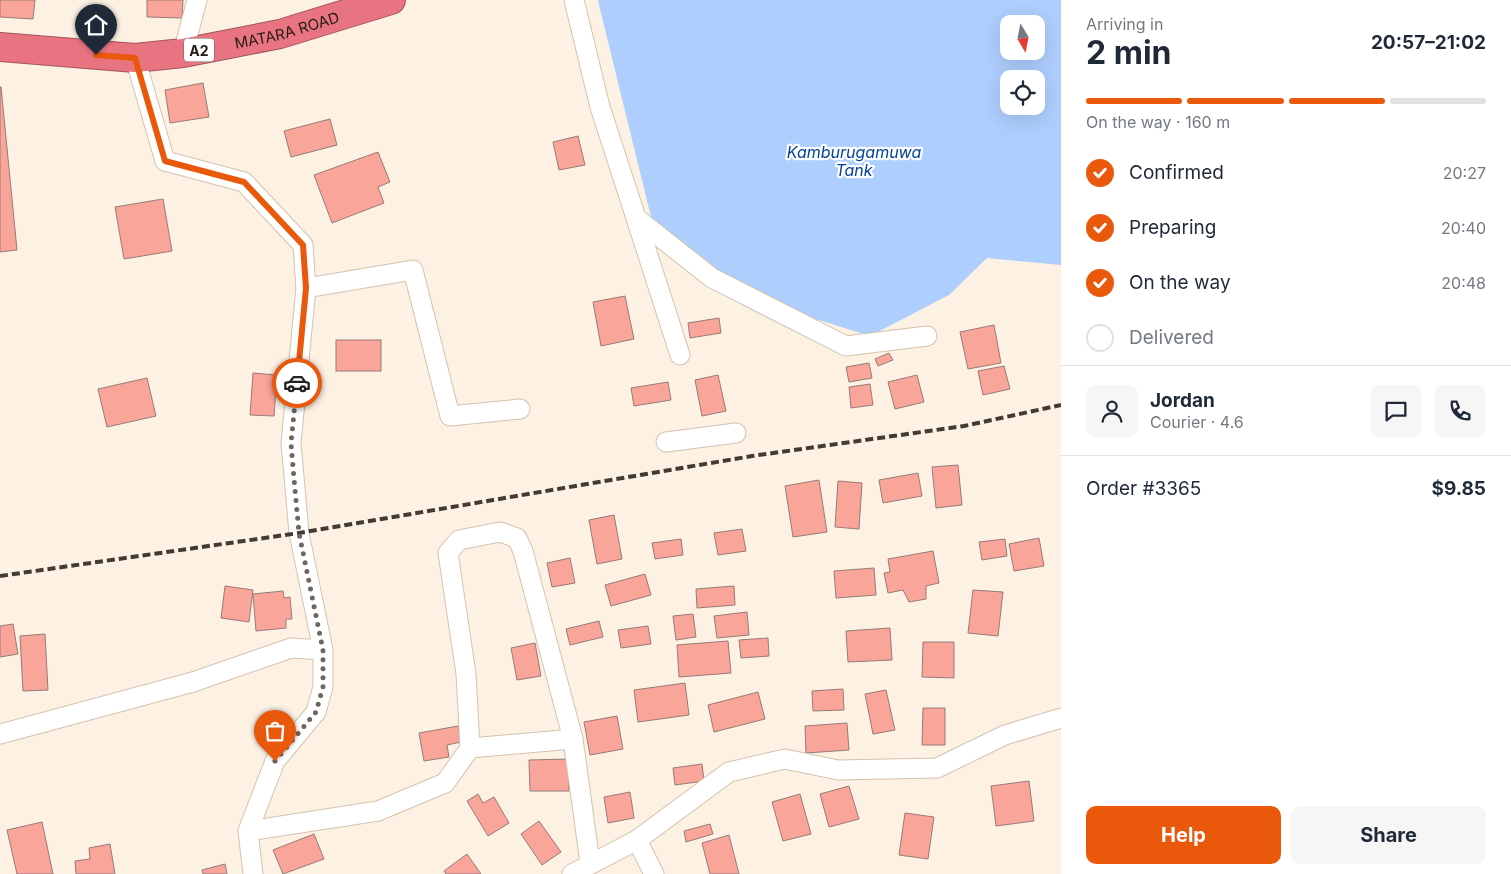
<!DOCTYPE html>
<meta charset="utf-8">
<style>
:root{--surface:#fff;--page:#f6f6f7;--text:#1f2937;--muted:#747a83;--line:#e0e1e3;--accent:#ea580c}
body{margin:0;font-family:Inter,sans-serif;background:var(--page);color:var(--text);height:100vh;display:flex;flex-direction:column;font-size:19px;white-space:nowrap}
*{box-sizing:border-box;margin:0}
p{font-size:16px;color:var(--muted)}
.icon{flex:none;width:28px;height:28px;fill:none;stroke:currentColor;stroke-width:2;stroke-linecap:round;stroke-linejoin:round}
.map{position:relative;flex:1;overflow:hidden}
.details{display:flex;flex-direction:column;background:var(--surface);width:450px}
.details>*{flex:none}
.needle{width:32px;rotate:170deg}
.controls{position:absolute;left:1000px;top:15px;display:grid;gap:10px}
.controls a{display:grid;place-items:center;width:45px;height:45px;border-radius:10px;background:var(--surface);box-shadow:0 5px 20px #0002;font-size:25px}
.pin{position:absolute;display:grid;place-items:center;width:42px;height:42px;color:#fff;margin:-51px -21px;border-radius:50% 50% 50% 0;rotate:-45deg;box-shadow:0 0 5px #0007}
.pin .icon{rotate:45deg}
.courier{position:absolute;display:grid;place-items:center;width:50px;height:50px;margin:-25px;border:4px solid #ea580c;border-radius:50%;background:#fff;color:#222;box-shadow:0 1px 6px #0007}
.overview em{font-style:normal;font-weight:700}
.overview div{display:flex;flex-direction:column-reverse}
.overview{display:flex;align-items:center;justify-content:space-between;height:85px;padding:0 25px}
h1{font-size:32px;font-weight:700;line-height:38px}
.bar{display:grid;grid-template-columns:repeat(4,1fr);gap:8px 5px;align-content:center;height:60px;padding:0 25px}
.bar i{height:6px;border-radius:4px;background:var(--line)}
.bar .active{background:var(--accent)}
.bar p{grid-column:span 4}
.line{display:flex;align-items:center;gap:12px;padding:0 25px;border-top:1px solid var(--line)}
.line div{flex:1}
.round{display:grid;place-items:center;flex:none;width:52px;height:52px;border-radius:10px;background:var(--page)}
ol{padding:0 25px;list-style:none}
li{display:flex;align-items:center;gap:15px;height:55px}
li p{margin-inline-start:auto}
li .icon{padding:5px;border-radius:50%;background:var(--accent);color:#fff;stroke-width:4}
li:last-child{color:var(--muted)}
li i{width:28px;height:28px;border:2px solid var(--line);border-radius:50%}
.button{display:flex;gap:10px;margin-top:auto;padding:10px 25px}
.button a{flex:1;height:58px;border-radius:10px;background:var(--accent);color:#fff;font-size:20px;font-weight:700;line-height:58px;text-align:center}
.button a+a{background:var(--page);color:var(--text)}
main{display:flex;flex:1;min-height:0}
.map>svg:first-child{display:block}
.water{fill:#aecefe;fill-rule:evenodd}
.building{fill:#f9a599;stroke:#977b77}
.lines{fill:none;stroke-linecap:round;stroke-linejoin:round}
.minor-casing{stroke:#d4c2ad;stroke-width:21}
.highway-casing{stroke:#a2555a;stroke-width:30}
.minor{stroke:#fff;stroke-width:19}
.highway{stroke:#e77480;stroke-width:28}
.rail{stroke:#423b32;stroke-width:4;stroke-dasharray:8 4;stroke-linecap:butt}
.done{stroke:#6f675d;stroke-width:5;stroke-dasharray:0 9}
.route{stroke:#ea580c;stroke-width:6}
.labels{text-anchor:middle;dominant-baseline:central;stroke-width:4.5;stroke-linejoin:round;paint-order:stroke}
.shield{fill:#fff;stroke:#65605a;stroke-width:1}
.shield-label{font-size:14px;font-weight:bold;fill:#231c14}
.street-label{font-size:15px;fill:#231c14;stroke:#fff}
.water-label{font-size:16px;font-style:italic;fill:#00419a;stroke:#fff}
</style>
<main>
<div class="map">
<svg width="1061" height="874" viewBox="0 0 1061 874">
<rect width="100%" height="100%" fill="#fdf1e4"/>
<path class="water" d="M599,0H1061V265L987,258L949,295L870,336L759,301L652,221L598,1ZM1009,24H1036V51H1009ZM1009,79H1036V106H1009Z"/>
<g class="building">
<polygon points="0,0 35,0 33,19 0,17"/>
<polygon points="147,0 183,0 182,18 147,17"/>
<polygon points="203,83 209,117 170,123 165,90"/>
<polygon points="1,87 17,250 0,252 0,87"/>
<polygon points="330,119 337,145 291,157 284,131"/>
<polygon points="578,136 585,165 559,170 553,142"/>
<polygon points="378,152 390,182 378,187 384,203 332,223 314,175"/>
<polygon points="163,199 172,251 124,259 115,207"/>
<polygon points="625,296 634,339 601,346 593,302"/>
<polygon points="719,318 721,333 690,338 688,323"/>
<polygon points="994,325 1001,363 968,369 960,332"/>
<rect x="336" y="340" width="45" height="31"/>
<polygon points="889,353 893,360 878,366 875,359"/>
<polygon points="869,363 872,378 849,382 846,367"/>
<polygon points="1004,366 1010,389 983,395 978,371"/>
<polygon points="253,373 277,375 274,416 250,415"/>
<polygon points="718,375 726,411 702,416 695,380"/>
<polygon points="917,375 924,402 895,409 888,382"/>
<polygon points="147,378 156,416 107,427 98,389"/>
<polygon points="668,382 671,400 634,406 631,388"/>
<polygon points="870,384 873,405 851,408 849,387"/>
<polygon points="958,465 962,505 936,508 932,467"/>
<polygon points="918,473 922,496 883,503 879,480"/>
<polygon points="819,480 827,532 793,537 785,486"/>
<polygon points="838,481 862,483 859,529 835,527"/>
<polygon points="614,515 622,559 597,564 589,520"/>
<polygon points="742,529 746,551 718,555 714,533"/>
<polygon points="1039,538 1044,566 1014,571 1009,544"/>
<polygon points="681,539 683,555 655,559 652,543"/>
<polygon points="1005,539 1007,556 982,560 979,542"/>
<polygon points="933,551 939,583 926,586 926,599 909,602 903,590 888,593 884,573 890,572 888,559"/>
<polygon points="570,558 575,583 552,587 547,563"/>
<polygon points="874,568 876,595 836,598 834,571"/>
<polygon points="645,574 651,595 611,606 605,585"/>
<polygon points="225,586 253,590 249,622 221,618"/>
<polygon points="734,586 735,605 697,608 696,589"/>
<polygon points="973,590 1003,592 998,636 968,633"/>
<polygon points="283,591 284,598 290,597 292,619 286,619 286,628 256,631 253,594"/>
<polygon points="747,612 749,635 717,638 714,616"/>
<polygon points="693,614 696,637 676,640 673,616"/>
<polygon points="599,621 603,637 570,645 566,629"/>
<polygon points="13,624 18,654 0,657 0,626"/>
<polygon points="648,626 651,644 621,648 618,630"/>
<polygon points="890,628 892,660 848,662 846,631"/>
<polygon points="45,634 48,690 23,691 20,636"/>
<polygon points="768,638 769,656 741,658 739,640"/>
<polygon points="728,641 731,673 679,677 677,645"/>
<polygon points="923,642 954,642 954,678 922,677"/>
<polygon points="535,643 541,676 517,680 511,648"/>
<polygon points="685,683 689,715 638,722 634,690"/>
<polygon points="843,689 844,710 813,711 812,691"/>
<polygon points="886,690 895,730 873,734 865,694"/>
<polygon points="758,692 765,719 714,732 708,705"/>
<polygon points="923,708 945,708 945,745 922,745"/>
<polygon points="617,716 623,749 590,755 584,722"/>
<polygon points="847,723 849,750 806,753 805,726"/>
<polygon points="458,726 461,742 447,745 449,757 424,761 419,733"/>
<polygon points="568,759 569,791 530,791 529,760"/>
<polygon points="702,764 704,781 675,785 673,768"/>
<polygon points="1029,781 1034,821 996,826 991,786"/>
<polygon points="849,786 859,819 829,827 820,794"/>
<polygon points="630,792 634,818 608,823 604,797"/>
<polygon points="478,794 483,803 494,797 509,823 488,836 467,801"/>
<polygon points="800,794 811,834 783,841 772,802"/>
<polygon points="905,813 934,817 928,859 899,855"/>
<polygon points="539,821 561,852 542,865 521,834"/>
<polygon points="42,822 53,874 17,874 7,830"/>
<polygon points="710,824 713,834 686,842 684,831"/>
<polygon points="314,834 324,859 283,874 273,850"/>
<polygon points="729,835 739,874 710,874 702,843"/>
<polygon points="110,844 115,874 76,874 75,861 90,859 89,848"/>
<polygon points="467,854 481,874 446,874 444,871"/>
<polygon points="225,864 227,874 203,874 202,870"/>
</g>
<g class="lines">
<defs>
<g id="minor">
<polyline points="574,0 600,107 636,218 712,278 846,346 927,336"/>
<polyline points="183,53 197,0"/>
<polyline points="135,58 165,161 244,182 303,245 306,288 291,443 299,533 323,650 323,687 316,712 275,761 248,831 253,874"/>
<polyline points="636,218 680,355"/>
<polyline points="306,288 413,270 450,416 520,409"/>
<polyline points="666,442 736,433"/>
<polyline points="0,734 193,682 291,648 323,650"/>
<polyline points="470,748 573,739"/>
<polyline points="248,831 378,811 445,783 470,748 466,674 448,553 459,540 500,532 517,538 523,551 573,739 590,863"/>
<polyline points="637,840 654,874"/>
<polyline points="572,874 637,840 729,772 785,759 838,770 937,768 1005,735 1061,718"/>
</g>
<g id="highway">
<path id="s1" d="M0,47L135,58L183,53L280,34L391,0"/>
</g>
</defs>
<use href="#minor" class="minor-casing"/>
<use href="#highway" class="highway-casing"/>
<use href="#minor" class="minor"/>
<use href="#highway" class="highway"/>
<polyline class="rail" points="0,576 299,533 752,456 964,426 1061,405"/>
</g>
<g class="lines">
<polyline class="done" points="275,761 316,712 323,687 323,650 299,533 294,479 291,443 297,383"/>
<polyline class="route" points="96,55 135,58 165,161 244,182 303,245 306,288 297,383"/>
</g>
<g class="labels">
<rect class="shield" x="184" y="38.5" width="30" height="23" rx="4"/>
<g class="shield-label">
<text x="199" y="50">A2</text>
</g>
<g class="street-label">
<text stroke="none"><textPath href="#s1" startOffset="290">MATARA ROAD</textPath></text>
</g>
<g class="water-label">
<text x="854" y="152">Kamburugamuwa<tspan x="854" dy="18">Tank</tspan></text>
</g>
</g>
</svg>
<div class="controls">
<a><svg class="needle" viewBox="-14 -14 28 28"><path d="M0-13l5 13h-10z" fill="#e53935"/><path d="M0 13l5-13h-10z" fill="#747a83"/></svg></a>
<a><svg class="icon" aria-label="locate" viewBox="0 0 24 24"><circle cx="12" cy="12" r="6"/><path d="M12 2v4M12 18v4M2 12h4M18 12h4"/></svg></a>
</div>
<div class="pin" style="left:275px;top:761px;background:#ea580c"><svg class="icon" aria-label="bag" viewBox="0 0 24 24"><path d="M5 8h14l-1 12H6zM9 8a3 3 0 0 1 6 0"/></svg></div>
<div class="pin" style="left:96px;top:55px;background:#1f2937"><svg class="icon" aria-label="home" viewBox="0 0 24 24"><path d="M3 11l9-7 9 7M6 9v11h12V9"/></svg></div>
<div class="courier" style="left:297px;top:383px"><svg class="icon" aria-label="car" viewBox="0 0 24 24"><path d="M5 17H2v-5l4-1 3-4h7l3 4 3 1v5h-3M9 17h6M6 11h13"/><circle cx="7" cy="17" r="2"/><circle cx="17" cy="17" r="2"/></svg></div>
</div>
<section class="details">
<div class="overview"><div><h1>2 min</h1><p>Arriving in</p></div><em>20:57–21:02</em></div>
<div class="bar"><i class="active"></i><i class="active"></i><i class="active"></i><i></i><p>On the way · 160 m</p></div>
<ol>
<li><svg class="icon" aria-label="check" viewBox="0 0 24 24"><path d="M5 12l5 5 9-10"/></svg>Confirmed<p>20:27</p></li>
<li><svg class="icon" aria-label="check" viewBox="0 0 24 24"><path d="M5 12l5 5 9-10"/></svg>Preparing<p>20:40</p></li>
<li><svg class="icon" aria-label="check" viewBox="0 0 24 24"><path d="M5 12l5 5 9-10"/></svg>On the way<p>20:48</p></li>
<li><i></i>Delivered</li>
</ol>
<div class="line" style="height:90px"><a class="round"><svg class="icon" aria-label="person" viewBox="0 0 24 24"><circle cx="12" cy="8" r="4"/><path d="M4 21q1-7 8-7t8 7"/></svg></a><div><b>Jordan</b><p>Courier · 4.6</p></div><a class="round"><svg class="icon" aria-label="chat" viewBox="0 0 24 24"><path d="M4 5h16v11H9l-5 4z"/></svg></a><a class="round"><svg class="icon" aria-label="phone" viewBox="0 0 24 24"><path d="M5 4h4l2 5-3 2q2 4 5 5l2-3 5 2v4C11 20 4 13 5 4z"/></svg></a></div>
<div class="line" style="height:65px"><div>Order #3365</div><b>$9.85</b></div>
<div class="button"><a>Help</a><a>Share</a></div>
</section>
</main>
